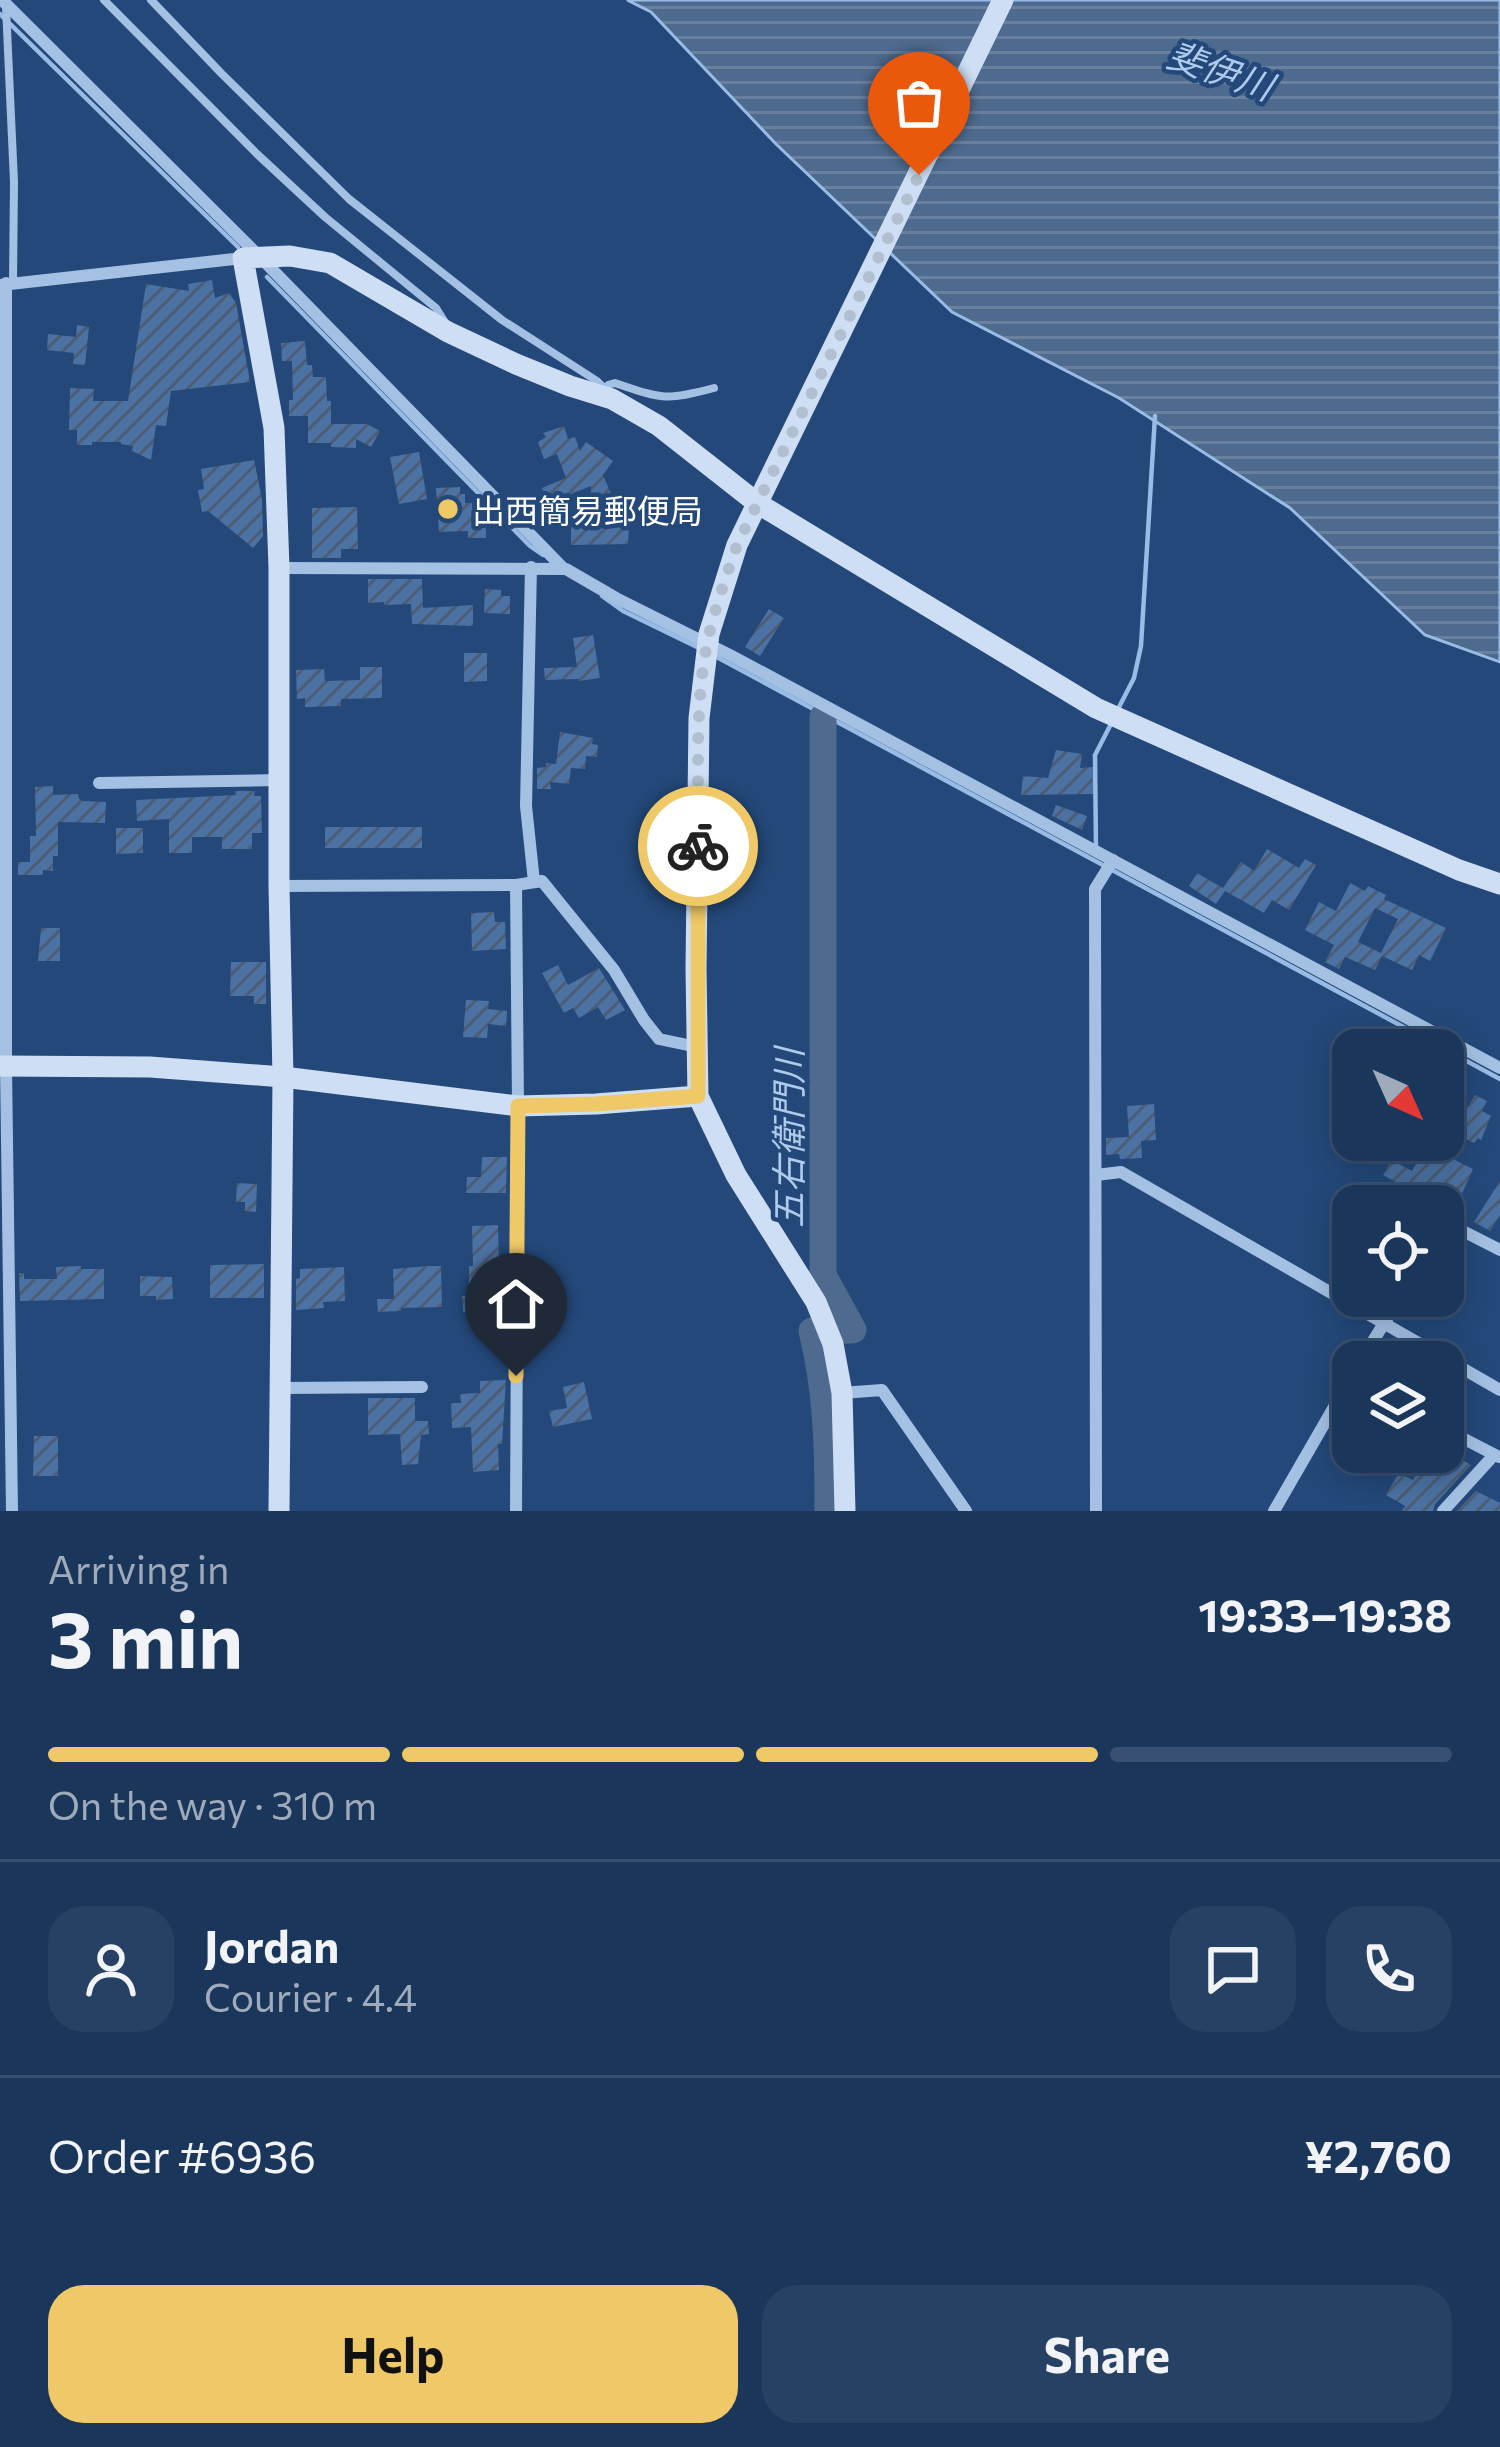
<!DOCTYPE html>
<meta charset="utf-8">
<style>
:root{--surface:#1a365b;--page:#274164;--text:#f1f3f6;--muted:#9fabbb;--line:#385071;--accent:#efc867}
body{margin:0;font-family:Commissioner,"Noto Sans JP",sans-serif;background:var(--page);color:var(--text);height:100vh;display:flex;flex-direction:column;font-size:45px;white-space:nowrap}
*{box-sizing:border-box;margin:0}
p{font-size:39px;color:var(--muted)}
.icon{flex:none;width:66px;height:66px;fill:none;stroke:currentColor;stroke-width:2;stroke-linecap:round;stroke-linejoin:round}
.map{position:relative;height:1511px;overflow:hidden}
.sheet{display:flex;flex-direction:column;background:var(--surface);flex:1}
.sheet>*{flex:none}
.needle{width:78px;rotate:135deg}
.controls{position:absolute;left:1332px;top:1029px;display:grid;gap:24px}
.controls a{display:grid;place-items:center;width:132px;height:132px;border-radius:24px;background:var(--surface);box-shadow:0 6px 30px #0003,0 0 0 3px var(--line);font-size:60px}
.pin{position:absolute;display:grid;place-items:center;width:102px;height:102px;color:#fff;margin:-123px -51px;border-radius:50% 50% 50% 0;rotate:-45deg;box-shadow:0 0 12px #0007}
.pin .icon{rotate:45deg}
.courier{position:absolute;display:grid;place-items:center;width:120px;height:120px;margin:-60px;border:9px solid #efc867;border-radius:50%;background:#fff;color:#222;box-shadow:0 3px 15px #0007}
.headline em{font-style:normal;font-weight:700}
.headline div{display:flex;flex-direction:column-reverse}
.headline{display:flex;align-items:center;justify-content:space-between;height:204px;padding:0 48px}
h1{font-size:78px;font-weight:700;line-height:90px}
.bar{display:grid;grid-template-columns:repeat(4,1fr);gap:18px 12px;align-content:center;height:144px;padding:0 48px}
.bar i{height:15px;border-radius:9px;background:var(--line)}
.bar .active{background:var(--accent)}
.bar p{grid-column:span 4}
.line{display:flex;align-items:center;gap:30px;padding:0 48px;border-top:3px solid var(--line)}
.line div{flex:1}
.round{display:grid;place-items:center;flex:none;width:126px;height:126px;border-radius:36px;background:var(--page)}
.primary-button{display:flex;gap:24px;margin-top:auto;padding:24px 48px}
.primary-button a{flex:1;height:138px;border-radius:36px;background:var(--accent);color:#111;font-size:48px;font-weight:700;line-height:138px;text-align:center}
.primary-button a+a{background:var(--page);color:var(--text)}
.map>svg:first-child{display:block}
.water{fill:url(#water-rules);stroke:#98bce5;stroke-width:3}
.lines{fill:none;stroke-linecap:round;stroke-linejoin:round}
.stream{stroke:#98bce5;stroke-width:4.5}
.river{stroke:#4e6a8e;stroke-width:27}
.building{fill:url(#building-hatch);fill-rule:evenodd}
.lane{stroke:#a4c1e4;stroke-width:8}
.street{stroke:#a4c1e4;stroke-width:12}
.secondary{stroke:#cedef4;stroke-width:21}
.done{stroke:#b2bfd0;stroke-width:12;stroke-dasharray:0 21.6}
.route{stroke:#efc867;stroke-width:15}
.poi-dot{fill:#efc867;stroke:#234879;stroke-width:4.5}
.labels{text-anchor:middle;dominant-baseline:central;stroke-width:9;stroke-linejoin:round;paint-order:stroke}
.poi-label{font-size:33px;fill:#fff;stroke:#234879;text-anchor:start}
.water-label{font-size:36px;font-style:italic;fill:#afcbec;stroke:#234879}
</style>
<div class="map">
<svg width="1500" height="1511" viewBox="0 0 1500 1511">
<defs>
<pattern id="water-rules" width="6" height="5" patternUnits="userSpaceOnUse" patternTransform="scale(3)"><rect width="6" height="5" fill="#4e6a8e"/><path d="M0 2.5h6" fill="none" stroke="#69809f"/></pattern>
<pattern id="building-hatch" width="6" height="6" patternUnits="userSpaceOnUse" patternTransform="scale(3)"><rect width="6" height="6" fill="#4b72a3"/><path d="M-1 1l2-2M0 6l6-6M5 7l2-2" fill="none" stroke="#4c5d73"/></pattern>
</defs>
<rect width="100%" height="100%" fill="#234879"/>
<polygon class="water" points="627,0 1500,0 1500,662 1425,635 1290,508 1119,398 952,312 776,144 651,12"/>
<g class="lines">
<g class="stream">
<polyline points="0,14 238,247"/>
<polyline points="267,277 530,546 543,555"/>
<polyline points="602,596 623,611 697,647"/>
<polyline points="713,655 1500,1079"/>
<polyline points="1117,711 1134,678 1141,646 1155,416"/>
<polyline points="1096,850 1095,755 1112,722"/>
</g>
<path class="river" d="M823,717V1275L853,1330L812,1331C827,1391 828,1450 828,1511"/>
</g>
<g class="building">
<polygon points="212,280 215,298 229,293 236,303 250,382 171,391 166,426 156,425 151,460 132,451 133,446 121,444 121,442 92,442 92,445 77,445 77,430 69,430 70,388 94,389 93,401 128,401 146,284 189,291 188,284"/>
<polygon points="77,325 89,327 85,365 73,364 74,353 47,350 48,334 76,337"/>
<polygon points="305,341 307,365 312,365 313,377 326,377 327,401 331,401 331,424 367,424 380,431 371,447 356,439 356,448 331,447 331,443 308,443 308,416 289,416 289,400 293,400 292,361 282,361 281,343"/>
<polygon points="564,426 568,439 575,437 580,451 586,442 613,461 603,475 611,494 631,494 628,544 571,545 571,524 591,524 591,486 548,503 542,488 566,478 557,454 544,459 538,442 546,437 543,433"/>
<polygon points="419,452 427,499 399,504 390,457"/>
<polygon points="254,460 262,499 263,536 253,548 208,511 202,512 198,490 204,489 201,469"/>
<polygon points="460,487 460,494 465,494 465,503 472,503 473,525 486,525 486,538 468,538 468,531 439,532 436,488"/>
<polygon points="357,507 358,549 341,549 341,558 312,558 312,508"/>
<polygon points="368,579 422,579 423,608 473,605 473,626 412,624 411,604 384,605 384,602 368,603"/>
<polygon points="485,589 501,590 501,596 510,596 510,614 484,613"/>
<polygon points="769,609 784,618 760,656 745,647"/>
<polygon points="593,635 600,678 579,681 579,679 545,680 544,668 577,667 573,638"/>
<polygon points="464,653 487,653 487,681 464,682"/>
<polygon points="360,667 382,667 382,698 341,699 341,706 305,707 305,698 297,699 296,670 324,669 325,681 360,680"/>
<polygon points="560,732 593,738 592,744 598,745 597,757 586,756 585,769 571,768 569,784 550,782 551,789 537,789 537,768 546,767 546,763 556,764"/>
<polygon points="1056,750 1082,754 1080,768 1093,767 1093,794 1021,795 1023,776 1048,778"/>
<polygon points="53,786 53,795 78,794 79,799 83,801 106,802 105,823 58,822 58,856 53,856 53,871 43,870 43,875 18,875 18,862 30,862 30,836 36,836 35,787"/>
<polygon points="235,791 255,791 254,796 261,796 262,833 252,833 252,849 222,849 222,837 192,837 192,853 169,853 169,819 137,821 136,800 236,795"/>
<polygon points="1056,805 1087,816 1082,830 1052,816"/>
<rect x="325" y="827" width="97" height="21"/>
<polygon points="116,828 143,828 143,853 116,854"/>
<polygon points="1267,849 1299,868 1305,859 1316,865 1289,910 1272,900 1264,913 1225,891 1216,904 1189,886 1197,873 1223,888 1241,862 1254,871"/>
<path d="M1350,883L1365,891L1368,886L1386,895L1384,899L1446,928L1430,961L1419,955L1412,970L1382,956L1375,970L1345,957L1339,969L1325,962L1334,945L1305,930L1319,902L1336,911ZM1375,908L1398,919L1381,953L1358,942Z"/>
<polygon points="494,912 495,922 505,922 506,949 472,951 471,913"/>
<polygon points="41,928 60,928 60,961 38,961"/>
<polygon points="231,962 266,962 266,1004 254,1004 254,996 230,996"/>
<polygon points="558,965 568,985 599,968 625,1010 606,1020 598,1007 579,1018 573,1008 564,1013 542,973"/>
<polygon points="466,1000 489,1001 488,1009 507,1011 506,1026 488,1024 487,1038 463,1037"/>
<polygon points="1475,1095 1487,1101 1482,1111 1491,1116 1481,1140 1478,1138 1474,1143 1464,1138 1453,1159 1473,1169 1460,1198 1433,1184 1425,1198 1383,1175 1392,1160 1412,1171 1429,1140 1443,1140 1443,1109 1450,1097 1468,1107"/>
<polygon points="1154,1104 1156,1140 1141,1141 1142,1158 1120,1159 1119,1154 1106,1155 1106,1138 1129,1137 1127,1106"/>
<polygon points="482,1157 507,1157 506,1193 466,1193 467,1177 481,1177"/>
<polygon points="1500,1181 1500,1215 1490,1231 1474,1222"/>
<polygon points="237,1183 257,1184 256,1212 245,1211 245,1202 236,1202"/>
<polygon points="498,1225 500,1312 463,1312 462,1296 469,1296 469,1266 473,1266 472,1226"/>
<polygon points="264,1264 264,1298 210,1298 210,1265"/>
<polygon points="81,1266 81,1269 104,1269 104,1299 20,1301 19,1273 24,1273 24,1279 57,1279 56,1267"/>
<polygon points="428,1266 441,1266 442,1307 401,1308 401,1311 378,1312 377,1299 394,1299 393,1269"/>
<polygon points="344,1267 345,1301 323,1302 324,1308 296,1310 296,1279 300,1278 300,1269"/>
<polygon points="140,1276 172,1277 173,1299 156,1300 156,1296 140,1296"/>
<polygon points="506,1380 502,1444 498,1444 499,1470 473,1472 471,1427 452,1428 451,1403 461,1403 460,1394 480,1393 480,1381"/>
<polygon points="584,1382 592,1419 553,1427 549,1411 567,1408 563,1387"/>
<polygon points="368,1398 415,1398 415,1421 428,1421 429,1434 421,1435 418,1464 402,1465 400,1434 368,1435"/>
<polygon points="34,1436 58,1436 58,1476 33,1476"/>
<polygon points="1430,1452 1454,1466 1459,1458 1471,1465 1435,1504 1433,1511 1402,1511 1405,1506 1386,1495 1399,1473 1413,1480"/>
<polygon points="1476,1491 1500,1503 1500,1511 1457,1511"/>
</g>
<g class="lines">
<g class="lane">
<polyline points="104,0 257,154 325,217 436,308 446,324"/>
<polyline points="151,0 222,74 349,199 502,320 597,381 604,388"/>
<polyline points="6,7 14,182 13,281"/>
<path d="M607,393L608,385L615,383C662,399 665,401 714,388"/>
</g>
<g class="street">
<polyline points="2,0 260,257 564,569"/>
<polyline points="6,283 6,1066 12,1511"/>
<polyline points="1,285 243,258"/>
<polyline points="531,567 526,806 534,882"/>
<polyline points="279,568 566,569 616,598 730,655 1500,1068"/>
<polyline points="99,783 279,780"/>
<polyline points="279,886 516,885 542,881 614,970 644,1020 659,1039 697,1047"/>
<polyline points="1096,1175 1121,1172 1500,1390"/>
<polyline points="1443,1236 1451,1225 1500,1250"/>
<polyline points="1360,1362 1401,1296"/>
<polyline points="281,1388 422,1387"/>
<polyline points="842,1393 882,1390 966,1511"/>
<polyline points="1443,1428 1499,1457"/>
<polyline points="516,1511 518,1106 516,885"/>
<polyline points="1096,1511 1095,889 1113,860"/>
<polyline points="1274,1511 1353,1374"/>
<polyline points="1443,1511 1494,1455"/>
</g>
<g class="secondary">
<polyline points="0,1066 150,1067 283,1077 518,1106 596,1104 698,1096"/>
<polyline points="279,1511 283,1077 279,886 279,568 274,428 243,258 290,256 330,263 448,332 516,364 570,386 612,399 659,426 757,503 1096,708 1459,870 1500,884"/>
<polyline points="845,1511 842,1393 833,1344 816,1302 736,1175 698,1096 696,969 699,718 709,634 737,545 1003,0"/>
</g>
</g>
<g class="lines">
<path class="done" d="M698,846C699,785 695,721 704,661C710,621 724,583 737,545L919,175"/>
<polyline class="route" points="516,1376 518,1106 596,1104 698,1096 698,846"/>
</g>
<circle class="poi-dot" cx="448" cy="509" r="12"/>
<g class="labels">
<g class="poi-label">
<text x="472" y="509">出西簡易郵便局</text>
</g>
<g class="water-label">
<text transform="translate(1221 69) rotate(19)">斐伊川</text>
<text transform="translate(787 1138) rotate(-90)">五右衛門川</text>
</g>
</g>
</svg>
<div class="controls">
<a><svg class="needle" viewBox="-14 -14 28 28"><path d="M0-13l5 13h-10z" fill="#e53935"/><path d="M0 13l5-13h-10z" fill="#9fabbb"/></svg></a>
<a><svg class="icon" aria-label="locate" viewBox="0 0 24 24"><circle cx="12" cy="12" r="6"/><path d="M12 2v4M12 18v4M2 12h4M18 12h4"/></svg></a>
<a><svg class="icon" aria-label="layers" viewBox="0 0 24 24"><path d="M12 4l9 5-9 5-9-5zM3 14l9 5 9-5"/></svg></a>
</div>
<div class="pin" style="left:919px;top:175px;background:#ea580c"><svg class="icon" aria-label="bag" viewBox="0 0 24 24"><path d="M5 8h14l-1 12H6zM9 8a3 3 0 0 1 6 0"/></svg></div>
<div class="pin" style="left:516px;top:1376px;background:#1f2937"><svg class="icon" aria-label="home" viewBox="0 0 24 24"><path d="M3 11l9-7 9 7M6 9v11h12V9"/></svg></div>
<div class="courier" style="left:698px;top:846px"><svg class="icon" aria-label="bike" viewBox="0 0 24 24"><circle cx="6" cy="16" r="4"/><circle cx="18" cy="16" r="4"/><path d="M6 16l4-8h5l3 8M10 8l3 8H6M13 5h3"/></svg></div>
</div>
<section class="sheet">
<div class="headline"><div><h1>3 min</h1><p>Arriving in</p></div><em>19:33–19:38</em></div>
<div class="bar"><i class="active"></i><i class="active"></i><i class="active"></i><i></i><p>On the way · 310 m</p></div>
<div class="line" style="height:216px"><a class="round"><svg class="icon" aria-label="person" viewBox="0 0 24 24"><circle cx="12" cy="8" r="4"/><path d="M4 21q1-7 8-7t8 7"/></svg></a><div><b>Jordan</b><p>Courier · 4.4</p></div><a class="round"><svg class="icon" aria-label="chat" viewBox="0 0 24 24"><path d="M4 5h16v11H9l-5 4z"/></svg></a><a class="round"><svg class="icon" aria-label="phone" viewBox="0 0 24 24"><path d="M5 4h4l2 5-3 2q2 4 5 5l2-3 5 2v4C11 20 4 13 5 4z"/></svg></a></div>
<div class="line" style="height:156px"><div>Order #6936</div><b>¥2,760</b></div>
<div class="primary-button"><a>Help</a><a>Share</a></div>
</section>
